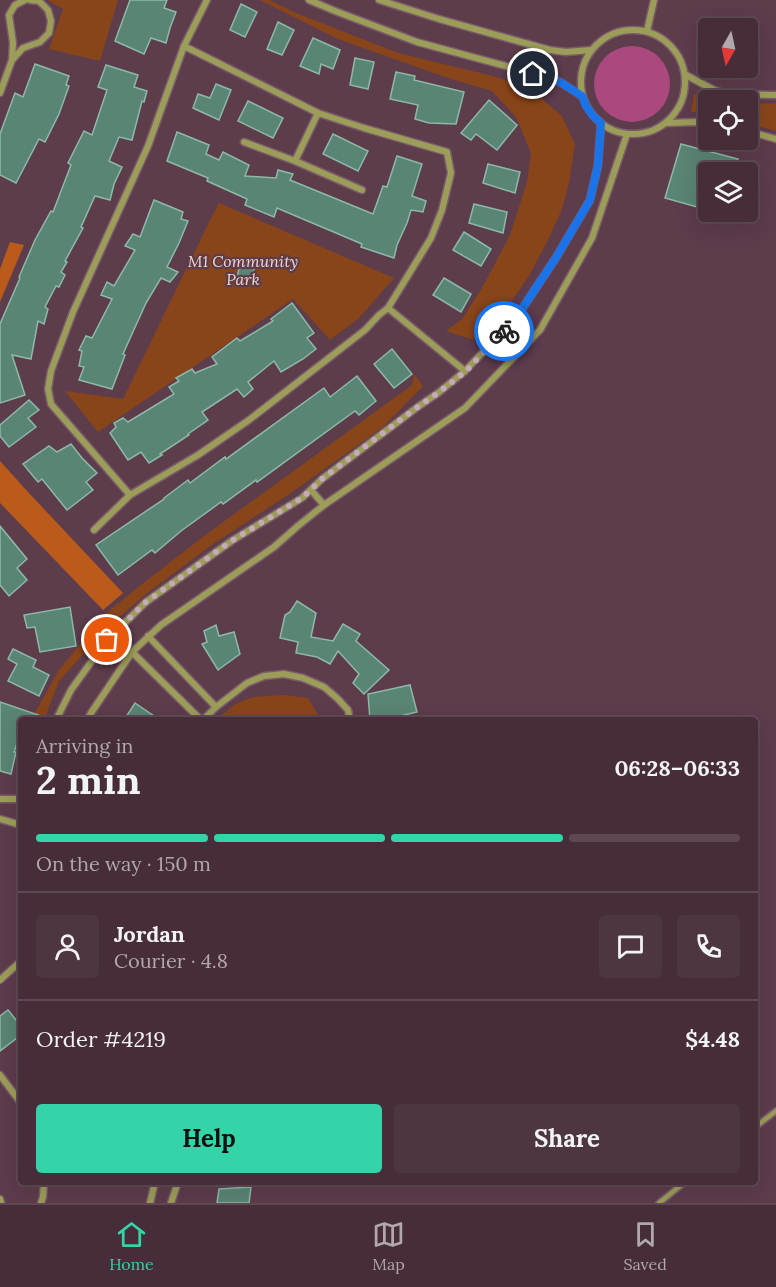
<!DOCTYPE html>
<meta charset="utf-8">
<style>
:root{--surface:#462d39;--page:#4d3541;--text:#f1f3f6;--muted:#b0a8ae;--line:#5e4953;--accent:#34d4a8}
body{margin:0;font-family:Lora,serif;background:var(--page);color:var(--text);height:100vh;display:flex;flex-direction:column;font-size:22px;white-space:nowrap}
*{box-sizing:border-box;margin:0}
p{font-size:20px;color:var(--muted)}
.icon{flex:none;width:33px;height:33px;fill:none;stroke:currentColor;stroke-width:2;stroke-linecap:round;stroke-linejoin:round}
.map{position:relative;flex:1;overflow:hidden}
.drawer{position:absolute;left:18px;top:717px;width:740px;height:468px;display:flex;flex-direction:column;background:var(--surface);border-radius:6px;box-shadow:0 6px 24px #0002,0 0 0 2px var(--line)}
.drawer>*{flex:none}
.needle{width:39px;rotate:189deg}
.fabs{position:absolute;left:698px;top:18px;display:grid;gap:12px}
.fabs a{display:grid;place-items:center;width:60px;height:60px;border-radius:6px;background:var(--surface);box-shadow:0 6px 24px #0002,0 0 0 2px var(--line);font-size:30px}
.pin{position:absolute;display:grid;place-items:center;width:51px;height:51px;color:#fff;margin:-26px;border:3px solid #fff;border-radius:50%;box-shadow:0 2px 6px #0007}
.courier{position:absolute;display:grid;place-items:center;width:60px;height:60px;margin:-30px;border:4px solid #1a73e8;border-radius:50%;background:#fff;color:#222;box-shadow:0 2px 8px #0007}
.summary em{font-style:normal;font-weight:700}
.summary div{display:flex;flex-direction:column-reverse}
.summary{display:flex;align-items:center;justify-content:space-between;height:102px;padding:0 18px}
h1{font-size:39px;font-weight:700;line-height:45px}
.bar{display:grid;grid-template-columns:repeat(4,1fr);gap:9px 6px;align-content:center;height:72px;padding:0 18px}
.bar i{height:8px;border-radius:4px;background:var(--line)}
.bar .active{background:var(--accent)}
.bar p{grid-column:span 4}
.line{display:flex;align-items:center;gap:15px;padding:0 18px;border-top:2px solid var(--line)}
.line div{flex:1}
.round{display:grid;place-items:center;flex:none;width:63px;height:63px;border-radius:6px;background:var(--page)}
.primary-button{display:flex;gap:12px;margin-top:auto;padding:12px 18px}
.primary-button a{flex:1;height:69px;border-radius:6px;background:var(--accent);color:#111;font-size:24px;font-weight:700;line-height:69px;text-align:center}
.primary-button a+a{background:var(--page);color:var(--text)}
.tab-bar{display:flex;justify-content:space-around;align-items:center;height:84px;border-top:2px solid var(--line);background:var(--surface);font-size:16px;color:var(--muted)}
.tab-bar a{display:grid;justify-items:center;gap:3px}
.tab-bar .active{color:var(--accent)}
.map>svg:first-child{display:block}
.green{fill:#89451a}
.forest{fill:#ba5b1c}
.water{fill:#ab497e}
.building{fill:#5a8474;stroke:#8db9a8;stroke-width:1.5}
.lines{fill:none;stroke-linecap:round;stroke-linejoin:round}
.lane-casing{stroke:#7a5b6a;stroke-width:8}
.street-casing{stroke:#7a5b6a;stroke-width:9}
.lane{stroke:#9c9d58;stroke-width:4.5}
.street{stroke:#9c9d58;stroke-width:6}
.done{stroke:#c4abb7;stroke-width:6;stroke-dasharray:0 10.8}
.route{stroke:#1a73e8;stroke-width:8}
.labels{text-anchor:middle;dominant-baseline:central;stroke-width:4.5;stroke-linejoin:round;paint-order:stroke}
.park-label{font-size:16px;font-style:italic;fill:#f0d6c9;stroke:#5d3c4c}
</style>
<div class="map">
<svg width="776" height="1203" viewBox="0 0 776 1203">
<rect width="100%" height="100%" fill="#5d3c4c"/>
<g class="green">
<polygon points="47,0 118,0 100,61 49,49 63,9"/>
<polygon points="260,0 269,0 296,13 398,53 493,76 522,86 541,98 562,116 575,144 569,183 562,209 548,240 529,276 492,329 474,340 446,331 462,319 482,288 510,235 527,182 531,153 516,117 492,91 445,77 338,39"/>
<polygon points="694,94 714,100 708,100 708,112 691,112"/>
<polygon points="776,103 776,131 747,123 747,104"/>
<polygon points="219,203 394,278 359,318 330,340 293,299 98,432 65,391 123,399 211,218"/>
<polygon points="414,374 423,386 383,427 291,493 213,544 146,594 107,628 59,681 44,720 31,720 59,670 106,613 142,584 208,533 412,385"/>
<polygon points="284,695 308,698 321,720 216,720 235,704 253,697"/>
</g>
<g class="forest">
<polygon points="10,242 24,245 0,302 0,269"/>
<polygon points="0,461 28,492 123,593 103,610 0,503"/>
</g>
<circle class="water" cx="632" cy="84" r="38"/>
<g class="building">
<polygon points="130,0 167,0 164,8 176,12 170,28 166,43 151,38 144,54 115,41"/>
<polygon points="241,4 257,12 245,37 230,30"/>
<polygon points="278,22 294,30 282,55 267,49"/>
<polygon points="313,38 340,50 333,69 321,64 319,74 300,66"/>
<polygon points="355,58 374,62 368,89 350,85"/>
<polygon points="35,64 69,76 66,85 69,86 59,114 45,142 39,139 16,183 0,175 0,134 15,93 23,97"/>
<polygon points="106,65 138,75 134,87 147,91 144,102 142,101 132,140 119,137 109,161 122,167 114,184 110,200 95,196 81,227 83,228 65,261 67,262 61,272 65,275 59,287 56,286 45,307 48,309 44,324 38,321 31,359 12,355 25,395 0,403 0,324 20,278 19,277 35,240 51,211 53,212 71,165 68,163 84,131 92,135 107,90 98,87"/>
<polygon points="396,72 415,76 414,80 464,92 456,124 429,123 415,119 418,105 390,99"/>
<polygon points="216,84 231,90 219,120 193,108 198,94 210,98"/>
<polygon points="489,100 517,125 497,150 476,134 471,140 461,133"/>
<polygon points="248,101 283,118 273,138 238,121"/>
<polygon points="177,132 209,145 206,154 219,160 223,152 249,165 245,176 276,178 278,170 293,174 290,180 373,214 383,186 387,187 397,156 422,164 412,196 426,201 423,212 411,210 407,223 397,245 394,258 361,247 362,244 277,208 274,217 245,205 247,199 207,181 208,178 167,161"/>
<polygon points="333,134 368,151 358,171 323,154"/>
<polygon points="681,144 738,159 734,172 708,172 708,210 665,198"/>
<polygon points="488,164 520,172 515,193 483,183"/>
<polygon points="154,200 183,212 181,219 188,221 179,243 167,267 178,272 170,282 161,278 146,303 123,354 125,355 112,389 79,380 84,367 79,366 82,351 79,350 86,336 92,338 112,299 101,295 107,282 114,286 135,250 125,246 133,234 140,237"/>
<polygon points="474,204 507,212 503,233 469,223"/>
<polygon points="464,232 491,249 481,266 453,250"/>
<polygon points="241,259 255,261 252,280 237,278"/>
<polygon points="444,278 471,294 461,312 433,295"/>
<polygon points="292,303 314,333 307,338 316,349 303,359 281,372 274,361 248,382 253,389 244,397 237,389 202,412 208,420 188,434 189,435 160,454 162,455 149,463 141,452 128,460 110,433 116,427 114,423 123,418 128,422 174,394 169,387 179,381 176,378 192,369 195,373 217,364 212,357 237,338 240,341 273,321 271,319"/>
<polygon points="392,349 412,374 394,388 374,364"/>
<polygon points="357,376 376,401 359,415 355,411 257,482 256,480 223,504 221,502 181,531 155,553 152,550 118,575 96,545 164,499 164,498 188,480 190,483 225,457 226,459 324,388 330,397"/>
<polygon points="29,400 39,410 28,418 36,427 9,447 0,436 0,425"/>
<polygon points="71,444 82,458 97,473 86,482 93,490 67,510 42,479 38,482 23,464 49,446 57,452"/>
<polygon points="0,526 27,559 17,568 27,580 9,596 0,585"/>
<polygon points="297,601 316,613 311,637 333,641 343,624 360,634 356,641 389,670 364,694 353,683 359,674 338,651 330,664 317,657 296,653 298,642 280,638 285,615 290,612"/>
<polygon points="70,607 76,646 40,652 35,627 27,628 24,615"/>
<polygon points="216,625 219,636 234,632 240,654 218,670 202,644 207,642 204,631"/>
<polygon points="13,649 36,660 33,667 49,675 39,696 8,681 17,664 8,659"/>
<polygon points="410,685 417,712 396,717 370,720 368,694"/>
<polygon points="0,702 47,718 47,720 21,720 21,732 14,752 16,752 11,774 0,771"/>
<polygon points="135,703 160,720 124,720"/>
<polygon points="8,1010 21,1026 21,1035 0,1051 0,1016"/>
<polygon points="251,1187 249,1203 217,1203 219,1189"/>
</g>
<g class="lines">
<defs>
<g id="lane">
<polyline points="754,1128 776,1111"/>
<polyline points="659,1203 685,1182"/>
</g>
<g id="street">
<polyline points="309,0 335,11 417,42 550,78 560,82 582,96"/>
<polyline points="379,0 439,19 550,50 566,52 591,50"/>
<circle cx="633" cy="82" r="52"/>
<polyline points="647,31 654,0"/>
<polyline points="184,46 207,0"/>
<polyline points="13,59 23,48 40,42 49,33 51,21 48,10 39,1 30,0"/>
<polyline points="686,75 712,89 725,94 776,95"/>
<polyline points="0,93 12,60 13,43 9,15 15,5 25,0"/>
<polyline points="667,123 697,122 708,123"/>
<polyline points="747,131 776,139"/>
<polyline points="244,142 295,161 362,190"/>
<polyline points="295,161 318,113 184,46 148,146 73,312 51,371 48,389 51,404 130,495 198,455 249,420 365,330 379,315 388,308 431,238 442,210 451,173 447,152 364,128 318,113"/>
<polyline points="388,308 465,371"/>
<polyline points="311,490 324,505"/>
<polyline points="94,530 130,495"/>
<polyline points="148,636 216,707"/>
<polyline points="132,652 201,720"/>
<polyline points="56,720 71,690 107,640 146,602 233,540 302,498 322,479 419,406 438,393 465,371 518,315 557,256 590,200 598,165 601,123"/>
<polyline points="87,720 91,713 132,652 161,625 274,547 299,525 324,505 465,408 540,330 592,238 627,134"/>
<polyline points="203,720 216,707 247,683 264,676 284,674 303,678 324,687 337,698 348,710 350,720"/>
<polyline points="0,799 21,799"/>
<polyline points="0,819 21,825"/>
<polyline points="0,980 21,961"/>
<polyline points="0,1075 21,1103"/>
<polyline points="0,1199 1,1203"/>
<polyline points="41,1203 43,1197 44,1182"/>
<polyline points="150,1203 155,1182"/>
<polyline points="171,1203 178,1182"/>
</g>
</defs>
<use href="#lane" class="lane-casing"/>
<use href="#street" class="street-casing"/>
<use href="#lane" class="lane"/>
<use href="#street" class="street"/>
</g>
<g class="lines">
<polyline class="done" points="107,640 146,602 233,540 302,498 322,479 419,406 438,393 465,372 504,331"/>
<polyline class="route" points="504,331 518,315 557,256 590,200 598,165 601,123 593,116 586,106 582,96 560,82 533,74"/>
</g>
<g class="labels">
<g class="park-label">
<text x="243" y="261">M1 Community<tspan x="243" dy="18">Park</tspan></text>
</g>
</g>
</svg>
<div class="fabs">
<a><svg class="needle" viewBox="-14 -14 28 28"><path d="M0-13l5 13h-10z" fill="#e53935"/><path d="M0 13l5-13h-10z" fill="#b0a8ae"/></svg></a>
<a><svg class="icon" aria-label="locate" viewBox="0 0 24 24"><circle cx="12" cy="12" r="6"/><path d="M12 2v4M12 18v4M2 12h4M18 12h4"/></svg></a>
<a><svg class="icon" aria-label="layers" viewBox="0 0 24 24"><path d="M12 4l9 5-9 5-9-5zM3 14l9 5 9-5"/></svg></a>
</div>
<div class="pin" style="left:107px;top:640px;background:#ea580c"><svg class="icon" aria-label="bag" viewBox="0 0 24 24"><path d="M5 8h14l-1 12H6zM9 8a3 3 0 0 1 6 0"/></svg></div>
<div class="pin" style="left:533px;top:74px;background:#1f2937"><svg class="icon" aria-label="home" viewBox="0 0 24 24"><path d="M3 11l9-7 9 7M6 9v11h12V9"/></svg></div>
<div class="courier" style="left:504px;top:331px"><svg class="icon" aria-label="bike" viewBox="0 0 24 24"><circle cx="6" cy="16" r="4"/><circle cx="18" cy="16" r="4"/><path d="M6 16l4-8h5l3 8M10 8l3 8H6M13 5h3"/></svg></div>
<section class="drawer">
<div class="summary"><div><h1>2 min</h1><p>Arriving in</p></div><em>06:28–06:33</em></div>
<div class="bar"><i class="active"></i><i class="active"></i><i class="active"></i><i></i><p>On the way · 150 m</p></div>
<div class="line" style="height:108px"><a class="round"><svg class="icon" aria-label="person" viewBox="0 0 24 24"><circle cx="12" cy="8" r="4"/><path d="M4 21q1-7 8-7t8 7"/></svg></a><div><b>Jordan</b><p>Courier · 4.8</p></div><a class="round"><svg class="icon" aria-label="chat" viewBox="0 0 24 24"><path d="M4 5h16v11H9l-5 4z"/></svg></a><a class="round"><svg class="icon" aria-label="phone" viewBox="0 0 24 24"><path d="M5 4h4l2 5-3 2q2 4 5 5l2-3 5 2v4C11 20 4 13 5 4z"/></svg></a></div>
<div class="line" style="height:78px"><div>Order #4219</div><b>$4.48</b></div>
<div class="primary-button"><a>Help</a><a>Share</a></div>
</section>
</div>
<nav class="tab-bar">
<a class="active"><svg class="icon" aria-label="home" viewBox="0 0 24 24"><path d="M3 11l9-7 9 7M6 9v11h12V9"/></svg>Home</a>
<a><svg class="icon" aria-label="map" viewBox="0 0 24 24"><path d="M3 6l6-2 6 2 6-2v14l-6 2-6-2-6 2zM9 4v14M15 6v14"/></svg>Map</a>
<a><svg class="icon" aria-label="saved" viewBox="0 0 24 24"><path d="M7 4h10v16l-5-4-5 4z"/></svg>Saved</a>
</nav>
